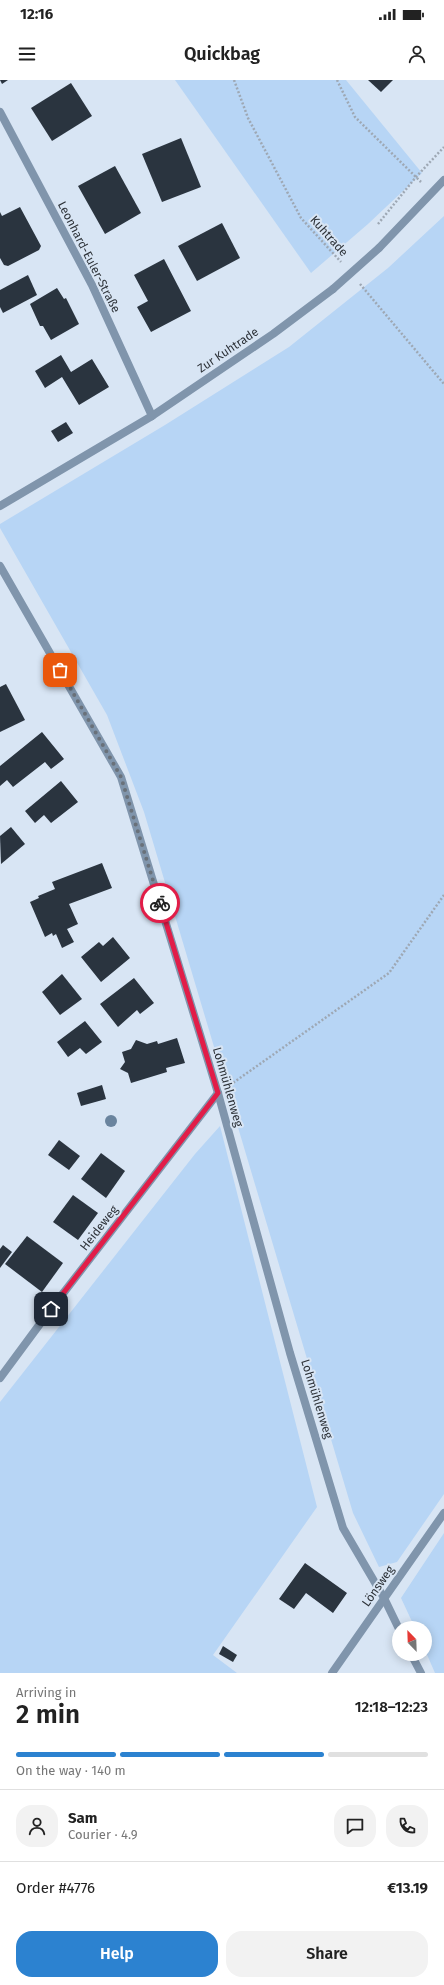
<!DOCTYPE html>
<meta charset="utf-8">
<style>
:root{--surface:#fff;--page:#f2f2f2;--text:#222;--muted:#767676;--line:#e0e0e0;--accent:#2c82d0}
body{margin:0;font-family:"Fira Sans",sans-serif;background:var(--page);color:var(--text);height:100vh;display:flex;flex-direction:column;font-size:15px;white-space:nowrap}
*{box-sizing:border-box;margin:0}
p{font-size:13px;color:var(--muted)}
.icon{flex:none;width:22px;height:22px;fill:none;stroke:currentColor;stroke-width:2;stroke-linecap:round;stroke-linejoin:round}
.map{position:relative;height:1593px;overflow:hidden}
.side{display:flex;flex-direction:column;background:var(--surface);flex:1}
.side>*{flex:none}
.needle{width:26px;rotate:337deg}
.fabs{position:absolute;left:392px;top:1541px;display:grid;gap:8px}
.fabs a{display:grid;place-items:center;width:40px;height:40px;border-radius:50%;background:var(--surface);box-shadow:0 2px 10px #0003;font-size:20px}
.pin{position:absolute;display:grid;place-items:center;width:34px;height:34px;color:#fff;margin:-17px;border-radius:8px;box-shadow:0 2px 6px #0006}
.courier{position:absolute;display:grid;place-items:center;width:40px;height:40px;margin:-20px;border:3px solid #e11d48;border-radius:50%;background:#fff;color:#222;box-shadow:0 1px 5px #0007}
.head em{font-style:normal;font-weight:600}
.head div{display:flex;flex-direction:column-reverse}
.head{display:flex;align-items:center;justify-content:space-between;height:68px;padding:0 16px}
h1{font-size:26px;font-weight:600;line-height:30px}
.bar{display:grid;grid-template-columns:repeat(4,1fr);gap:6px 4px;align-content:center;height:48px;padding:0 16px}
.bar i{height:5px;border-radius:3px;background:var(--line)}
.bar .current{background:var(--accent)}
.bar p{grid-column:span 4}
.line{display:flex;align-items:center;gap:10px;padding:0 16px;border-top:1px solid var(--line)}
.line div{flex:1}
.round{display:grid;place-items:center;flex:none;width:42px;height:42px;border-radius:16px;background:var(--page)}
.button{display:flex;gap:8px;margin-top:auto;padding:8px 16px}
.button a{flex:1;height:46px;border-radius:16px;background:var(--accent);color:#fff;font-size:16px;font-weight:600;line-height:46px;text-align:center}
.button a+a{background:var(--page);color:var(--text)}
.status{display:flex;justify-content:space-between;align-items:center;height:28px;padding:0 20px;background:var(--surface);direction:ltr}
.status svg{height:11px;fill:currentColor}
header{display:flex;justify-content:space-between;align-items:center;height:52px;padding:0 16px;background:var(--surface);font-size:18px;font-weight:600}
.map>svg:first-child{display:block}
.green{fill:#b7d5f5}
.building{fill:#2a343f}
.lines{fill:none;stroke-linecap:round;stroke-linejoin:round}
.path{stroke:#9ea8b4;stroke-width:2.5;stroke-dasharray:2 2;stroke-linecap:butt}
.street{stroke:#8095ac;stroke-width:8}
.street-bridge{stroke:#8095ac;stroke-width:8}
.tree{fill:#6a849e}
.done{stroke:#69717a;stroke-width:4;stroke-dasharray:0 7.2}
.route{stroke:#e11d48;stroke-width:5}
.labels{text-anchor:middle;dominant-baseline:central;stroke-width:4;stroke-linejoin:round;paint-order:stroke}
.street-label{font-size:12px;fill:#2d3238;stroke:#d8e5f4}
</style>
<div class="status"><b>12:16</b><svg viewBox="0 0 49 12"><path d="M0 12V9h3v3zM5 12V6h3v6zM10 12V3h3v9zM15 12V0h3v12zM26 1h20v11H26zM47 4h2v5h-2z"/></svg></div>
<header><svg class="icon" aria-label="menu" viewBox="0 0 24 24"><path d="M4 6h16M4 12h16M4 18h16"/></svg>Quickbag<svg class="icon" aria-label="person" viewBox="0 0 24 24"><circle cx="12" cy="8" r="4"/><path d="M4 21q1-7 8-7t8 7"/></svg></header>
<div class="map">
<svg width="444" height="1593" viewBox="0 0 444 1593">
<rect width="100%" height="100%" fill="#d8e5f4"/>
<g class="green">
<polygon points="175,0 346,0 422,93 368,144 311,193"/>
<polygon points="444,136 444,1414 397,1482 379,1487 353,1433 144,732 107,635 0,448 0,444 165,345 289,267 388,188"/>
<polygon points="220,1046 317,1427 213,1575 237,1593 0,1593 0,1322 195,1074"/>
<polygon points="444,1453 444,1593 435,1593 425,1570 425,1548 415,1548 401,1518"/>
</g>
<g class="building">
<polygon points="0,0 8,0 2,4"/>
<polygon points="368,0 393,0 381,12"/>
<polygon points="71,3 92,36 52,61 31,28"/>
<polygon points="181,58 201,107 162,122 142,74"/>
<polygon points="115,86 141,133 105,154 78,106"/>
<polygon points="20,127 41,166 39,170 8,186 4,185 0,178 0,132 2,136"/>
<polygon points="222,143 240,178 197,201 178,166"/>
<polygon points="164,179 191,231 151,252 137,227 148,221 134,195"/>
<polygon points="28,195 37,215 3,233 0,227 0,210"/>
<polygon points="57,208 64,219 66,218 79,244 51,260 43,246 40,246 30,224"/>
<polygon points="61,275 71,292 92,279 109,307 79,325 62,297 45,308 35,291"/>
<polygon points="66,342 73,353 58,362 51,351"/>
<polygon points="6,604 25,640 0,652 0,607"/>
<polygon points="42,652 64,679 51,689 45,682 13,707 7,700 0,706 0,686"/>
<polygon points="61,701 78,722 51,743 44,735 35,743 25,731"/>
<polygon points="11,747 25,764 1,784 0,756"/>
<polygon points="102,783 112,808 69,824 78,844 67,849 74,862 62,868 56,854 53,856 52,853 45,857 30,822 39,818 38,816 55,809 52,802"/>
<polygon points="113,857 130,878 101,902 81,877 99,862 103,866"/>
<polygon points="62,894 82,919 60,935 42,912"/>
<polygon points="134,898 154,923 140,934 137,930 118,947 100,924"/>
<polygon points="85,941 102,962 86,974 80,968 68,977 57,962"/>
<polygon points="177,958 185,983 166,988 167,992 131,1003 128,993 120,989 125,982 122,972 131,969 136,960 147,964 157,961 158,964"/>
<polygon points="102,1005 106,1019 81,1026 77,1013"/>
<polygon points="59,1060 80,1076 69,1090 48,1075"/>
<polygon points="101,1073 125,1091 106,1118 81,1099"/>
<polygon points="73,1115 98,1133 78,1160 53,1142"/>
<polygon points="27,1156 63,1183 42,1212 5,1184"/>
<polygon points="3,1165 12,1172 0,1188 0,1169"/>
<polygon points="305,1483 347,1513 333,1533 306,1513 294,1529 279,1519"/>
<polygon points="223,1566 237,1575 233,1582 219,1574"/>
</g>
<g class="lines">
<g class="path">
<polyline points="234,0 248,38 301,138 341,182"/>
<polyline points="337,0 355,37 421,102"/>
<polyline points="378,144 416,97 444,67"/>
<polyline points="360,204 444,304"/>
<polyline points="230,1005 389,893 444,815"/>
</g>
<g class="street">
<polyline points="0,32 92,205 152,336"/>
<polyline points="379,168 444,100"/>
<polyline points="0,426 152,336 273,254 333,209"/>
<polyline points="0,486 121,697 218,1013 290,1273 343,1448 384,1518 399,1549"/>
<polyline points="0,1298 51,1229 218,1013"/>
<polyline points="411,1574 421,1593"/>
<polyline points="332,1593 444,1433"/>
</g>
<polyline class="street-bridge" points="333,209 379,168"/>
</g>
<circle class="tree" cx="111" cy="1041" r="6"/>
<g class="lines">
<polyline class="done" points="60,590 121,697 160,823"/>
<polyline class="route" points="51,1229 218,1013 160,823"/>
</g>
<g class="labels">
<g class="street-label">
<text transform="translate(329 156) rotate(48)">Kuhtrade</text>
<text transform="translate(89 177) rotate(63)">Leonhard-Euler-Straße</text>
<text transform="translate(228 270) rotate(-34)">Zur Kuhtrade</text>
<text transform="translate(228 1007) rotate(74)">Lohmühlenweg</text>
<text transform="translate(99 1148) rotate(-52)">Heideweg</text>
<text transform="translate(317 1319) rotate(73)">Lohmühlenweg</text>
<text transform="translate(378 1506) rotate(-55)">Lönsweg</text>
</g>
</g>
</svg>
<div class="fabs">
<a><svg class="needle" viewBox="-14 -14 28 28"><path d="M0-13l5 13h-10z" fill="#e53935"/><path d="M0 13l5-13h-10z" fill="#767676"/></svg></a>
</div>
<div class="pin" style="left:60px;top:590px;background:#ea580c"><svg class="icon" aria-label="bag" viewBox="0 0 24 24"><path d="M5 8h14l-1 12H6zM9 8a3 3 0 0 1 6 0"/></svg></div>
<div class="pin" style="left:51px;top:1229px;background:#1f2937"><svg class="icon" aria-label="home" viewBox="0 0 24 24"><path d="M3 11l9-7 9 7M6 9v11h12V9"/></svg></div>
<div class="courier" style="left:160px;top:823px"><svg class="icon" aria-label="bike" viewBox="0 0 24 24"><circle cx="6" cy="16" r="4"/><circle cx="18" cy="16" r="4"/><path d="M6 16l4-8h5l3 8M10 8l3 8H6M13 5h3"/></svg></div>
</div>
<section class="side">
<div class="head"><div><h1>2 min</h1><p>Arriving in</p></div><em>12:18–12:23</em></div>
<div class="bar"><i class="current"></i><i class="current"></i><i class="current"></i><i></i><p>On the way · 140 m</p></div>
<div class="line" style="height:72px"><a class="round"><svg class="icon" aria-label="person" viewBox="0 0 24 24"><circle cx="12" cy="8" r="4"/><path d="M4 21q1-7 8-7t8 7"/></svg></a><div><b>Sam</b><p>Courier · 4.9</p></div><a class="round"><svg class="icon" aria-label="chat" viewBox="0 0 24 24"><path d="M4 5h16v11H9l-5 4z"/></svg></a><a class="round"><svg class="icon" aria-label="phone" viewBox="0 0 24 24"><path d="M5 4h4l2 5-3 2q2 4 5 5l2-3 5 2v4C11 20 4 13 5 4z"/></svg></a></div>
<div class="line" style="height:52px"><div>Order #4776</div><b>€13.19</b></div>
<div class="button"><a>Help</a><a>Share</a></div>
</section>
